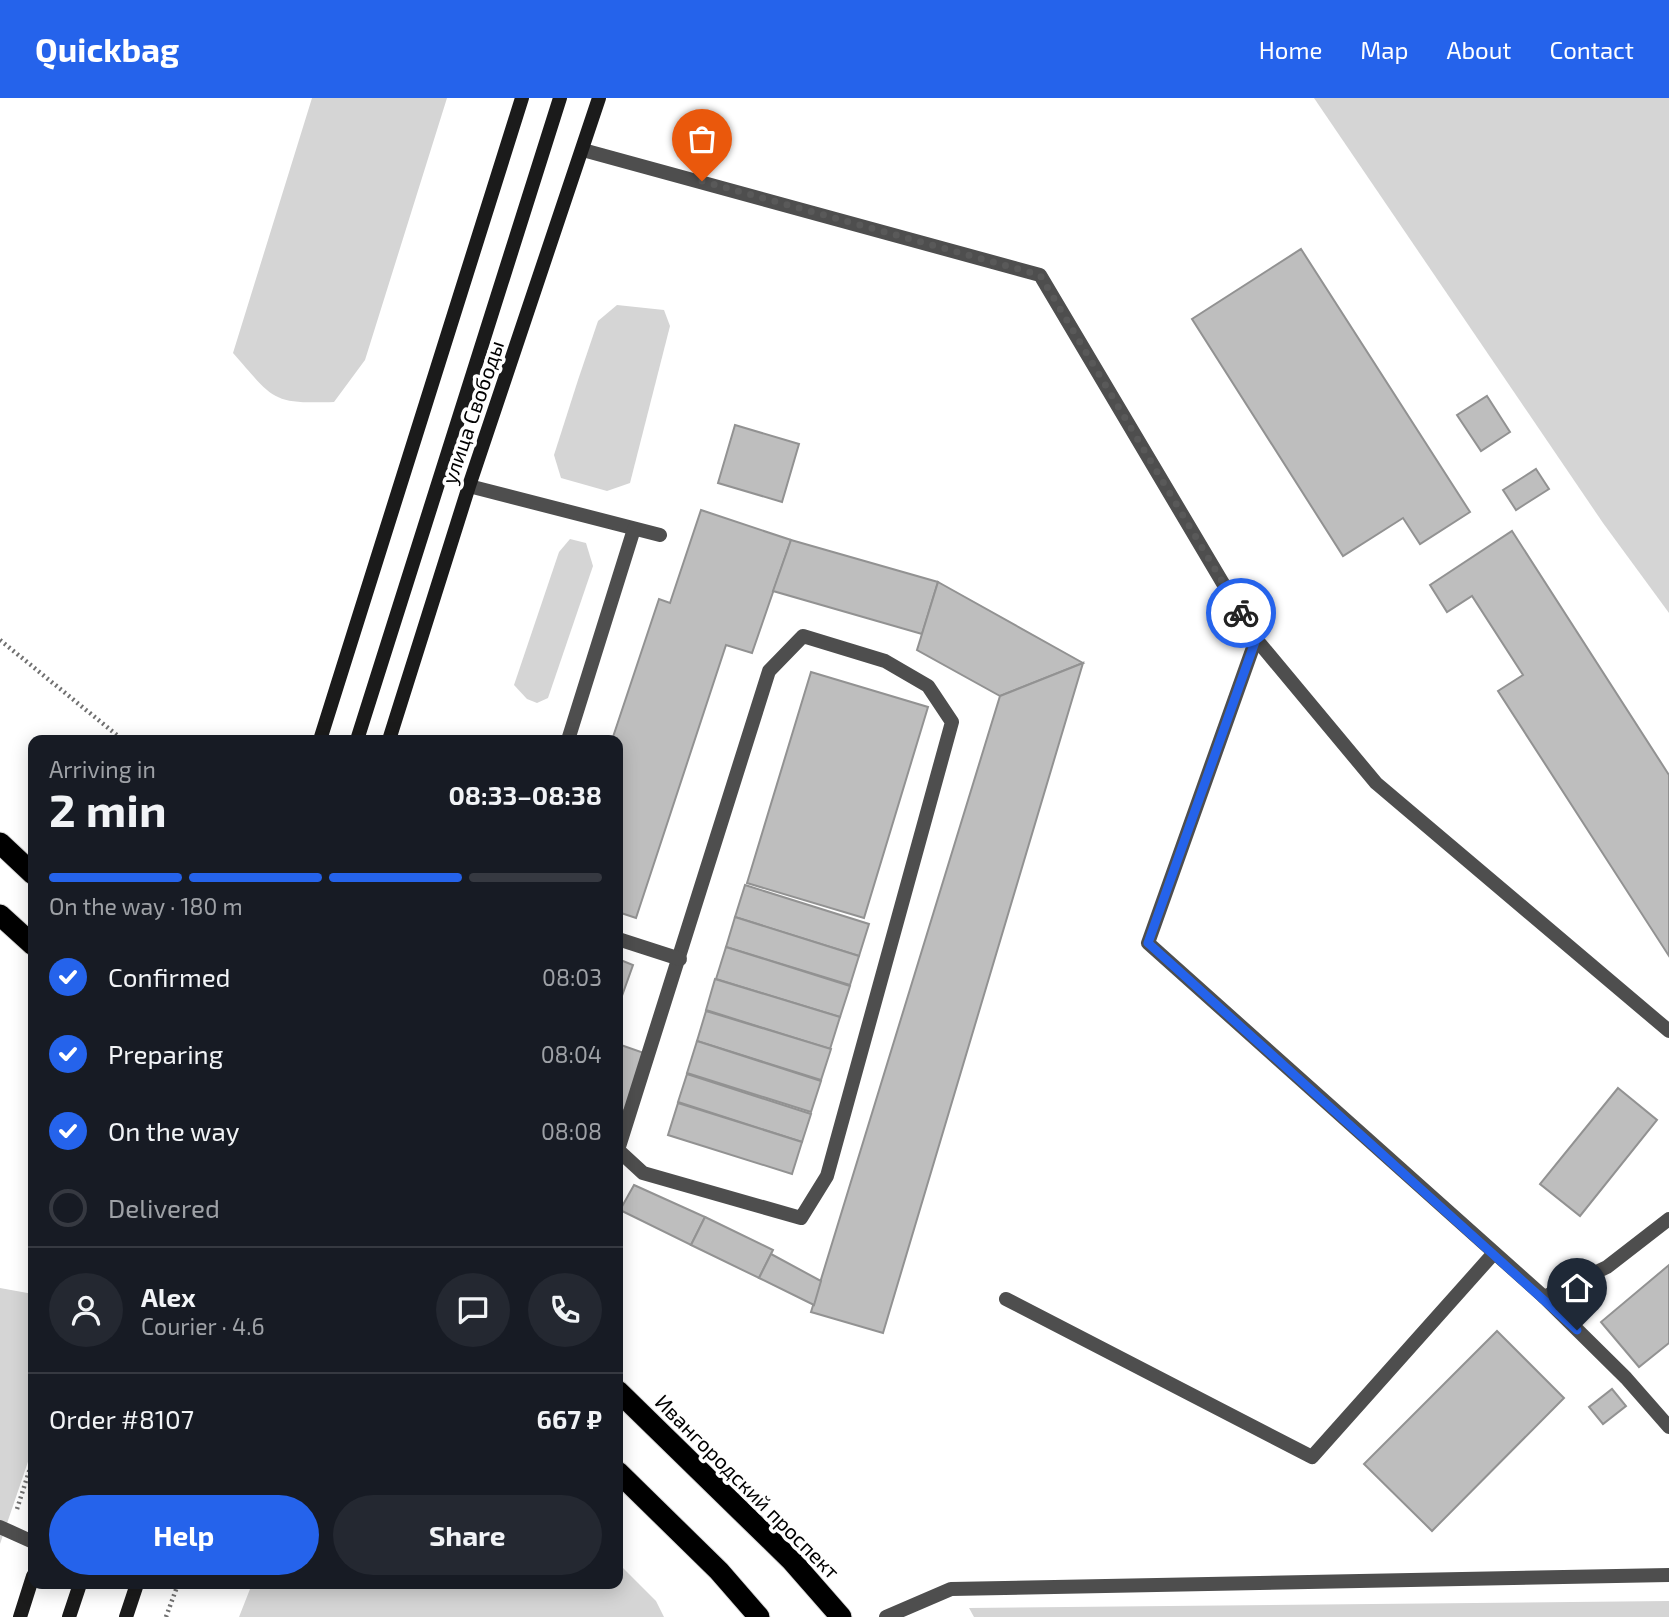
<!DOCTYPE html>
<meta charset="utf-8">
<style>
:root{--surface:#171b24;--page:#242831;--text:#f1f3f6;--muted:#9ea1a6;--line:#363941;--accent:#2563eb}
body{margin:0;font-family:"Exo 2",sans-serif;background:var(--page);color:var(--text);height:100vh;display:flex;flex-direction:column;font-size:26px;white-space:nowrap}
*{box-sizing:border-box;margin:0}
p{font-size:23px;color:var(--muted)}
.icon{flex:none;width:38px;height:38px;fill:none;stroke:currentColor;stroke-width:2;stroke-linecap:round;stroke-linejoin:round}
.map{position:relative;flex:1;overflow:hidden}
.side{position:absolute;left:28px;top:637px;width:595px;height:854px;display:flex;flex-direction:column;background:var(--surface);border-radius:14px;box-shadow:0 4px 18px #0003}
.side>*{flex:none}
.pin{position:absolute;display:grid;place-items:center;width:60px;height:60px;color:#fff;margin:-72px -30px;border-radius:50% 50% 50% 0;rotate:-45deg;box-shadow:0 0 7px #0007}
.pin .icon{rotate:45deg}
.courier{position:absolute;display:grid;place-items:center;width:70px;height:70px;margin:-35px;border:5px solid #2563eb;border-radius:50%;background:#fff;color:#222;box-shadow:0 2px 9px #0007}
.overview em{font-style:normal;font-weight:700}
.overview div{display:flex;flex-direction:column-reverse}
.overview{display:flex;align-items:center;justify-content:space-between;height:119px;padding:0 21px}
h1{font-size:46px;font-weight:700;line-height:52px}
.bar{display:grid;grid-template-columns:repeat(4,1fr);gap:10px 7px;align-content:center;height:84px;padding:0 21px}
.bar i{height:9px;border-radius:5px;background:var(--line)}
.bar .selected{background:var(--accent)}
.bar p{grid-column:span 4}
.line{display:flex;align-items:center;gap:18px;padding:0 21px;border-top:2px solid var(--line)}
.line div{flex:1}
.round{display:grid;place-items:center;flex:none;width:74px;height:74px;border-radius:37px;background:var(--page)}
ol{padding:0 21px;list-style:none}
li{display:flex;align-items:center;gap:21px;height:77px}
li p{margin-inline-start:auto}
li .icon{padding:7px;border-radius:50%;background:var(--accent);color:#fff;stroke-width:4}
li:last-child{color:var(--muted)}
li i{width:38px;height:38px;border:4px solid var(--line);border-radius:50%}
.cta{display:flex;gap:14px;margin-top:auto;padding:14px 21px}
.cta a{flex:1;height:80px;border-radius:42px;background:var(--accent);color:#fff;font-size:28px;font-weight:700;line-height:80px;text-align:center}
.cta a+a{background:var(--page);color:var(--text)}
header{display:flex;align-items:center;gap:42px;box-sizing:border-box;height:98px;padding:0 35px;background:var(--accent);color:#fff}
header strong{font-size:33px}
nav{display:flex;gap:38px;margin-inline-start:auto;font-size:24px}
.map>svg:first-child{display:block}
.green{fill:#d5d5d5}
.building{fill:#bebebe;stroke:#929292;stroke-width:2}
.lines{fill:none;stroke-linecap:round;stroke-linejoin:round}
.highway-casing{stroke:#dbdbdb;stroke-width:23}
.path{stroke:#707070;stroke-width:4.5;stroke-dasharray:2 3.5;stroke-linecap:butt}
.lane{stroke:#4e4e4e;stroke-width:14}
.street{stroke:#4e4e4e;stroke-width:14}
.secondary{stroke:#1b1b1b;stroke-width:14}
.highway{stroke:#000;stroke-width:21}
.done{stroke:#595959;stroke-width:7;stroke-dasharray:0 12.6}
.route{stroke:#2563eb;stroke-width:9}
.labels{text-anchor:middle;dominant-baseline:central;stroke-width:7;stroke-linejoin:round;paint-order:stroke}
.street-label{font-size:21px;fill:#000;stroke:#fff}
</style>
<header>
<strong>Quickbag</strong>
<nav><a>Home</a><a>Map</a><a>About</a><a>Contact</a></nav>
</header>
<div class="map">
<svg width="1669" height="1519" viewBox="0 0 1669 1519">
<rect width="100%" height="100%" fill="#fff"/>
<g class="green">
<path d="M312,0H447L365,262L334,304C270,306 274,301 233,255Z"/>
<polygon points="1314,0 1669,0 1669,515 1603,425"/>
<polygon points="617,207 664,212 670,228 630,385 607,393 561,380 554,357 578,282 598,223"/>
<polygon points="570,441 586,445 593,468 548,600 537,605 527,601 514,587 559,454"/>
<polygon points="0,1190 33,1196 33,1349 0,1446"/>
<polygon points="618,1465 656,1503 664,1519 239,1519 252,1486 618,1486"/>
<polygon points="1669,1503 1669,1519 974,1519 969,1510"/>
</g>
<g class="building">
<polygon points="1301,151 1470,414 1420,446 1403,420 1343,458 1192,221"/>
<polygon points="1487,298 1510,334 1481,353 1457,317"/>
<polygon points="735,327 799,346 782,404 718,385"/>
<polygon points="1536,371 1549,391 1516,412 1503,392"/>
<polygon points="701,412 791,442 752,555 726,547 636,820 618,814 618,642 612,642 659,501 670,505"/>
<polygon points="1512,433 1669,677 1669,858 1498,593 1523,577 1472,498 1447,514 1430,487"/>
<polygon points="791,442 938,484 922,536 773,493"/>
<polygon points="938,484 1083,565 1000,598 917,552"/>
<polygon points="1083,565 883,1235 811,1214 1000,598"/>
<polygon points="811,574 928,609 864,820 747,785"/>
<polygon points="745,787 869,826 859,858 735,819"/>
<polygon points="735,819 859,858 850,887 726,849"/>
<polygon points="726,849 850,888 840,919 716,881"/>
<polygon points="618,861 633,867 618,909"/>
<polygon points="715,881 840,919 830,951 706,912"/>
<polygon points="706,913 831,951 821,982 697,943"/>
<polygon points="697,943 821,983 811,1014 687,975"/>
<polygon points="618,946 647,956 628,1012 618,1012"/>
<polygon points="687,976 811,1016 802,1044 678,1004"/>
<polygon points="1618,990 1657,1022 1580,1118 1540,1086"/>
<polygon points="678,1005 802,1044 792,1076 668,1037"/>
<polygon points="634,1087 705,1119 691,1147 620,1112"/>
<polygon points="705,1119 773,1152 759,1180 691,1147"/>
<polygon points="771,1156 821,1183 814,1207 759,1180"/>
<polygon points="1669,1167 1669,1245 1639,1269 1601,1224"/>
<polygon points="1497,1233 1564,1300 1432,1433 1364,1366"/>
<polygon points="1612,1291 1626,1308 1603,1326 1589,1309"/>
</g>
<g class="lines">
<defs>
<g id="highway">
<polyline points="0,745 33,776"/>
<polyline points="0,817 33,847"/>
<polyline points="618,1293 792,1463 841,1519"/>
<polyline points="618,1374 719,1473 759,1519"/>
</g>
</defs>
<use href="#highway" class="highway-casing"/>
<g class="path">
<polyline points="0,542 123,642"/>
<polyline points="17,1411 33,1361"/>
<polyline points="166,1519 178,1486"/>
</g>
<g class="lane">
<polyline points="583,52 1040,177 1256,541 1376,685 1669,933"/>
<polyline points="469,388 660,437"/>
<polygon points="803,538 885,563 928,588 952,624 827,1078 801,1120 643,1075 618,1052 769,573"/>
<polyline points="1256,541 1148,845 1544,1199 1607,1169 1669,1121"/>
<polyline points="568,642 634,431"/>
<polyline points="618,841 680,861"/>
<polyline points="1544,1199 1626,1280 1669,1329"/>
<polyline points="1006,1201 1312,1359 1494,1155"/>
<polyline points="0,1429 33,1444"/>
</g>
<polyline class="street" points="886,1519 951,1491 1669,1477"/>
<g class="secondary">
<polyline points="320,642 522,0"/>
<polyline points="357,642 560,0"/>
<polyline points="389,642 469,388 599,0"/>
<polyline points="20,1519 33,1478"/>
<polyline points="69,1519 80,1486"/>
<polyline points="126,1519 137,1486"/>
</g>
<use href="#highway" class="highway"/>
</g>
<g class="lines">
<polyline class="done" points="702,83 1040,177 1241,515"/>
<polyline class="route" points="1241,515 1256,541 1148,845 1577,1232"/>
</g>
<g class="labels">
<g class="street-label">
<text transform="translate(472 314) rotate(-71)">улица Свободы</text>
<text transform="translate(748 1388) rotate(45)">Ивангородский проспект</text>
</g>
</g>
</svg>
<div class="pin" style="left:702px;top:83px;background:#ea580c"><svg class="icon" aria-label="bag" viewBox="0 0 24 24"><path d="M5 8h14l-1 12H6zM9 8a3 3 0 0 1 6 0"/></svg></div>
<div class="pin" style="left:1577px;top:1232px;background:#1f2937"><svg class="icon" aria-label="home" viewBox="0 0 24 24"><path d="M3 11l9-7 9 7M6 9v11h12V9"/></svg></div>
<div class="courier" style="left:1241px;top:515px"><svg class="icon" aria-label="bike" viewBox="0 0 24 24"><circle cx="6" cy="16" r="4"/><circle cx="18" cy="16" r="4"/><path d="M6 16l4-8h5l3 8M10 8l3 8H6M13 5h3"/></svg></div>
<section class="side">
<div class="overview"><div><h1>2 min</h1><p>Arriving in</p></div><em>08:33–08:38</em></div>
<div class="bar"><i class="selected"></i><i class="selected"></i><i class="selected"></i><i></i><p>On the way · 180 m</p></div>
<ol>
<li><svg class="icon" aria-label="check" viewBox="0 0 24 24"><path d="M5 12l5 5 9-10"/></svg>Confirmed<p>08:03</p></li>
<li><svg class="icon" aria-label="check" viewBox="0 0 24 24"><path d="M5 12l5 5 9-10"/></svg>Preparing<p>08:04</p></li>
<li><svg class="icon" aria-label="check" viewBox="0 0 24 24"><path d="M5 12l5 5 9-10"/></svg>On the way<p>08:08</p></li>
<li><i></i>Delivered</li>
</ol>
<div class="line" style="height:126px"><a class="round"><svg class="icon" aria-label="person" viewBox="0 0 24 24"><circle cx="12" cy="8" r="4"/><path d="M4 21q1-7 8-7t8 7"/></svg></a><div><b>Alex</b><p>Courier · 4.6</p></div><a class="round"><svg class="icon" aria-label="chat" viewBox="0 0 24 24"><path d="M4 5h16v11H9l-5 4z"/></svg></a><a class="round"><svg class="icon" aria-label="phone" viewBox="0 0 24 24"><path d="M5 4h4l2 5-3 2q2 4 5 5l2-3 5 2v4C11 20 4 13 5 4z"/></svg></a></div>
<div class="line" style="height:91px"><div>Order #8107</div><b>667 ₽</b></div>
<div class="cta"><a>Help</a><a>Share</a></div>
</section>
</div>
